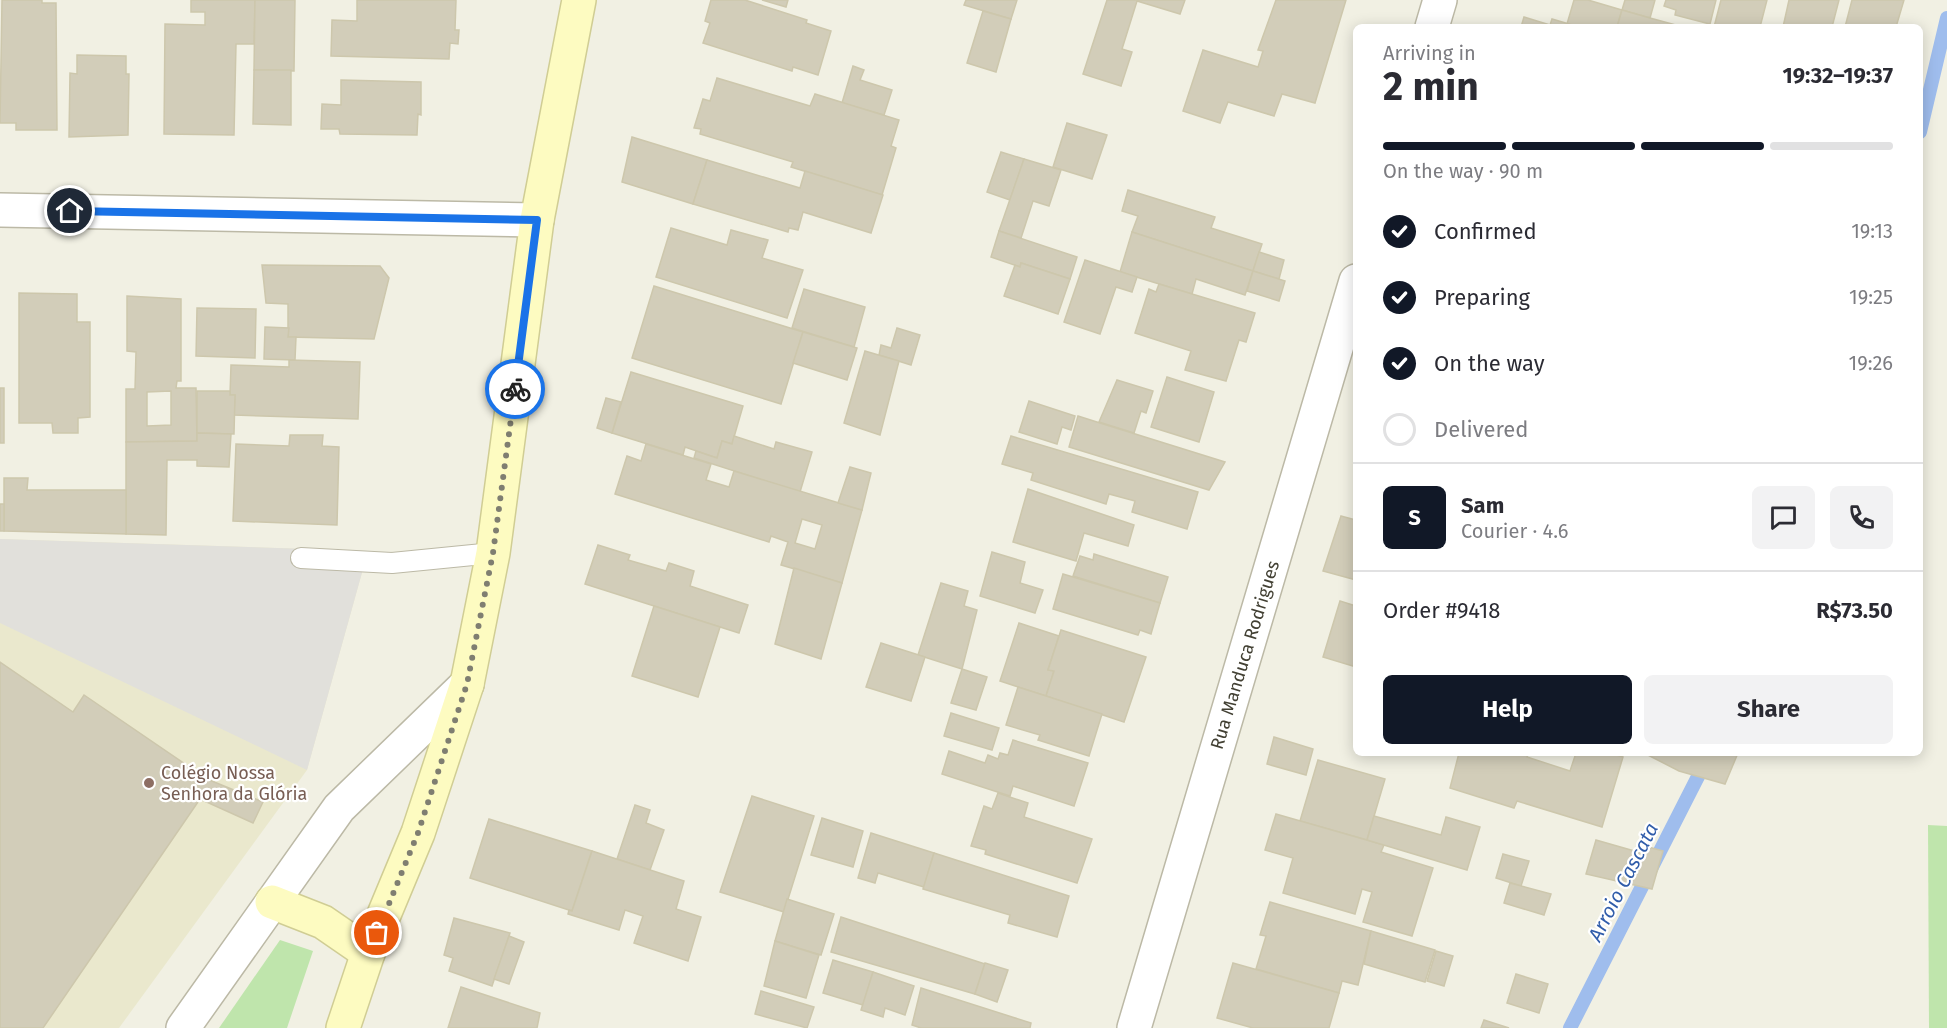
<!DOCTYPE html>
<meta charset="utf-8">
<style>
:root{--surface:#fff;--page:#f2f2f3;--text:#2b2b33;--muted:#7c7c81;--line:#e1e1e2;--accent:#111827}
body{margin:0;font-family:"Fira Sans",sans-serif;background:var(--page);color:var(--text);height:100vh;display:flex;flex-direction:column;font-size:22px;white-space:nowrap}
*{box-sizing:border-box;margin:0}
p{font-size:20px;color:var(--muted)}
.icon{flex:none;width:33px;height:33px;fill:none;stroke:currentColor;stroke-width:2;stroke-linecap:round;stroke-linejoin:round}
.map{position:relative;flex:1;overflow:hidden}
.side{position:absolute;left:1353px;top:24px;width:570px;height:732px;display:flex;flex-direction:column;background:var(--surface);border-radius:9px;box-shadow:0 3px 15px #0003}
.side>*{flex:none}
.pin{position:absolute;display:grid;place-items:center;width:51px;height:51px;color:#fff;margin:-26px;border:3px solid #fff;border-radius:50%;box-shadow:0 2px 6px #0007}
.courier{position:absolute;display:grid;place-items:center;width:60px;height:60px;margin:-30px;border:4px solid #1a73e8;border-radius:50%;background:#fff;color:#222;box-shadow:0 2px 8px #0007}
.headline em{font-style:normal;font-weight:700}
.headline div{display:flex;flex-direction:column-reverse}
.headline{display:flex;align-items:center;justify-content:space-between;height:102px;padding:0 30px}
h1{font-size:39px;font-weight:700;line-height:45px}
.bar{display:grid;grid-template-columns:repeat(4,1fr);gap:9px 6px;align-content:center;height:72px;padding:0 30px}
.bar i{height:8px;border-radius:4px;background:var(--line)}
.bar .on{background:var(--accent)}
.bar p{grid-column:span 4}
.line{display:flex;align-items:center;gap:15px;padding:0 30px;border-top:2px solid var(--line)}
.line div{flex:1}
.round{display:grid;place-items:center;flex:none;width:63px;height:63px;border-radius:9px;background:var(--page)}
ol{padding:0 30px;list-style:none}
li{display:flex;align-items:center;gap:18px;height:66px}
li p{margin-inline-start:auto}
li .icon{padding:6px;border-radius:50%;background:var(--accent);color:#fff;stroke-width:4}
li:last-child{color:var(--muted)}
li i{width:33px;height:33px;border:3px solid var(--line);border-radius:50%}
.button{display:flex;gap:12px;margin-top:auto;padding:12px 30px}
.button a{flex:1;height:69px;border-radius:9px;background:var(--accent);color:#fff;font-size:24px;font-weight:700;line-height:69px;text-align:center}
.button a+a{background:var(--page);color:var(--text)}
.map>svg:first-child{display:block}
.education{fill:#eae8cd}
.green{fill:#bfe5ac}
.parking{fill:#e1e0db}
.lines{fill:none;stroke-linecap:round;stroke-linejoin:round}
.stream{stroke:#9fbded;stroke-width:14}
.building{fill:#d2cdb9;stroke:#cdc7ac;stroke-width:1.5;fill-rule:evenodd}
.service-casing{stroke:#bcb9a6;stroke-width:22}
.minor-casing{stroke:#bcb9a6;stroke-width:36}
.secondary-casing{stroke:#d0cd94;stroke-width:36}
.service{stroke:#fff;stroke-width:20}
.minor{stroke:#fff;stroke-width:33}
.secondary{stroke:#fdfbc1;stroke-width:33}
.done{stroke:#7f7e71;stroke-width:6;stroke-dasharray:0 10.8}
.route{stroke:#1a73e8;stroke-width:8}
.education-dot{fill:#8d6e63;stroke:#fff;stroke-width:2}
.labels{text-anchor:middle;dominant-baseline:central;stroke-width:4.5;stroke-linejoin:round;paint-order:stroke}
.street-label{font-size:18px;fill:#424033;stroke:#fff}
.education-label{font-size:18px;fill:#785e54;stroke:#fff;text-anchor:start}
.water-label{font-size:20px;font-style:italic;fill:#315daa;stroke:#fff}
</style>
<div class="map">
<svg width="1947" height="1028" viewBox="0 0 1947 1028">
<rect width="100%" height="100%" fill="#f1f0e3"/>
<polygon class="education" points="0,539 368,551 307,770 119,1028 0,1028"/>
<g class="green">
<polygon points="1928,825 1947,826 1947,1028 1929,1028"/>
<polygon points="280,940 313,951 287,1028 219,1028"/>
</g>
<polygon class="parking" points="0,539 368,551 307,770 0,623"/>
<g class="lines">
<g class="stream">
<polyline points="1920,132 1947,18"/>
<polyline points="1570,1028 1710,753"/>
</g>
</g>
<g class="building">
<polygon points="2,0 42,0 42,3 56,3 57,130 16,130 16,123 0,123"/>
<polygon points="191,0 255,0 254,44 236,44 234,135 164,134 165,24 205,25 205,12 191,12"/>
<polygon points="255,0 295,0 294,71 254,70"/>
<polygon points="357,0 456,0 455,30 459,30 458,44 450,43 449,59 331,56 332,20 357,21"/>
<polygon points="711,0 745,0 807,20 806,23 831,31 818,75 793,67 792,71 703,43 710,23 705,21"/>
<polygon points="762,0 788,0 786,7"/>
<polygon points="966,0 1017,0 1011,19 964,5"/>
<polygon points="1107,0 1185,0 1180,14 1137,1 1122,49 1132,52 1121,86 1083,74"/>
<polygon points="1276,0 1346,0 1315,103 1282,94 1274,116 1228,102 1220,123 1183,111 1203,50 1258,67 1263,51 1258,50"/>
<polygon points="1574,0 1588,0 1622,10 1617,27 1579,27 1567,24"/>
<polygon points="1625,0 1655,0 1650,18 1622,10"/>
<polygon points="1666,0 1716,0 1710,24 1675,15 1676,10 1664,6"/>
<polygon points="1721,0 1767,0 1760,27 1714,27"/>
<polygon points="1789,0 1839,0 1832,27 1783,27"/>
<polygon points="1852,0 1904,0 1896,27 1845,27"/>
<polygon points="1622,10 1650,18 1683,27 1617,27"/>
<polygon points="983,11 1011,19 996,72 967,63"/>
<polygon points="1524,17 1550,25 1552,19 1579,27 1521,27"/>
<polygon points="77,55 126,56 126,74 129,74 128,135 69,137 70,73 77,74"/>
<polygon points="853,66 864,70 860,80 892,90 884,115 842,103"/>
<polygon points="254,70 291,70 291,125 253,124"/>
<polygon points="717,78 810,106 815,94 899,120 891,146 896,148 882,195 791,167 793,162 700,134 701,129 694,128 703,99 710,101"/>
<polygon points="341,80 421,82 421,115 418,114 417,135 340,134 339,129 321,129 322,104 341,105"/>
<polygon points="1067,123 1107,135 1092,179 1053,167"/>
<polygon points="632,137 707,160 693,204 622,182"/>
<polygon points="1001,152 1024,159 1010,200 987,192"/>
<polygon points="1024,159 1061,170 1049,206 1033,201 1021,238 999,231"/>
<polygon points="707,160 800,188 805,171 883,195 871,233 803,212 798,230 789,228 788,232 693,204"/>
<polygon points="1128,190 1215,217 1211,228 1262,244 1253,271 1132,232 1138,216 1122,211"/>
<polygon points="671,228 727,245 731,230 768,240 762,258 803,270 787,318 656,277"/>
<polygon points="999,231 1077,257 1070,279 1021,263 1020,267 991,257"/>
<polygon points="1132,232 1253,271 1245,295 1196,279 1192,294 1120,272"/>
<polygon points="1259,252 1284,260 1279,279 1253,271"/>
<polygon points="1085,260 1137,277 1132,292 1116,287 1100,334 1064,322"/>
<polygon points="1021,263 1070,279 1058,314 1004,296 1015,265 1020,267"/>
<polygon points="262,265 380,266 389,278 374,339 288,337 288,304 266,303"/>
<polygon points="1253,271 1285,281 1279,301 1247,291"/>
<polygon points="1159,284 1255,313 1246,342 1239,340 1226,381 1185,370 1191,351 1135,333 1149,289 1156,292"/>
<polygon points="654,286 803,332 781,404 632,358"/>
<polygon points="804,289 865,307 854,347 792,328"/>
<polygon points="19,293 77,294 77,322 90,322 90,417 78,418 78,433 53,433 52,423 19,423"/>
<path d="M127,296L181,299V381H177L176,388H196L197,441L126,442V389H135L136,352L127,351ZM171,391V425L147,426V392Z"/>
<polygon points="197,308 256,309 255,358 196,356"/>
<polygon points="265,327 289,328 288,337 296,337 295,360 264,359"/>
<polygon points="897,328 920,335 911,365 879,355 881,345 891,348"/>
<polygon points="803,332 857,348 847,380 793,363"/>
<polygon points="865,351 899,361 880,435 844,423"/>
<polygon points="289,360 360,362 358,419 234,415 235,395 230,395 231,365 289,367"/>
<polygon points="631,372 743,406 732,444 722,441 717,458 685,447 683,455 612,433"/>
<polygon points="1167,377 1214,392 1199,442 1151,427"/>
<polygon points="1117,380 1153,391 1146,413 1141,411 1134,433 1099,422"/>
<rect x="0" y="388" width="4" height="55"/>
<polygon points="197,391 230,391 230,395 235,395 234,434 197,433"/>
<polygon points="606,398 621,402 612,433 597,428"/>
<polygon points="1029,401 1075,416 1071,430 1062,427 1057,444 1019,432"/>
<polygon points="1078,416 1100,423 1225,462 1209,490 1069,447"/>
<polygon points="197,433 231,434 229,467 197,466 197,460 167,460 166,535 126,534 126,442 197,441"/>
<polygon points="290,435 323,435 322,446 339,447 337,525 233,521 236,444 289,446"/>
<polygon points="734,436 774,449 776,442 812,452 800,492 694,458 696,451 717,458 722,441 732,444"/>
<polygon points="1011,436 1198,492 1187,529 1132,512 1135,501 1109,494 1106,504 1031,480 1033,473 1002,464"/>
<path d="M646,444L711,464L706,480L729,487L734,471L862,510L842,583L781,565L788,542L771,536L769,542L615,494L627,456L641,461ZM802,519L822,525L815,549L795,543Z"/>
<polygon points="850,467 871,473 862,510 838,503"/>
<polygon points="4,478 28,478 27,490 126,490 126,534 4,531"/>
<polygon points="1028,489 1134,525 1128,546 1084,533 1076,561 1013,542"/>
<rect x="0" y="504" width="4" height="27"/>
<polygon points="1341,516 1356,520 1356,580 1323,571"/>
<polygon points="598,545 630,555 628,560 666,571 669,563 694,571 690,586 748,605 739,633 585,584"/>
<polygon points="992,552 1025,562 1020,583 1043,590 1035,613 980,596"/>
<polygon points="1094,554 1168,577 1160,603 1073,576 1080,556 1093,560"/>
<polygon points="794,568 842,583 821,659 775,644"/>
<polygon points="1063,574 1160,603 1151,634 1140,630 1138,635 1053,609"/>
<polygon points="941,583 968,591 964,606 977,610 962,669 918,655"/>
<polygon points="1340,601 1356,606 1356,667 1323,657"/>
<polygon points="654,606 720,627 698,697 632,676"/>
<polygon points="1019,623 1059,636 1048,670 1054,671 1046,696 1000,681"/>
<polygon points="1061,630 1146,657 1124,722 1046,696 1054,671 1048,670"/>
<polygon points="881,643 925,657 911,701 866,687"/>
<polygon points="0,662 73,712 84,695 207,779 263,802 253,823 200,799 43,1028 0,1028"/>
<polygon points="962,669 987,677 976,710 951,703"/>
<polygon points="1018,687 1102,714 1089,756 1038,740 1040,735 1006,725"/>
<polygon points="951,713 999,728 992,750 944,736"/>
<polygon points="1274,737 1313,749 1306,775 1267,764"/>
<polygon points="1013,740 1088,763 1074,806 1013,786 1010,796 942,774 949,751 985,763 988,755 998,759 1000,753 1008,755"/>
<polygon points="1459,753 1528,753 1527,757 1570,771 1576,753 1610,753 1623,757 1602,827 1517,801 1514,808 1450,788"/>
<polygon points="1644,753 1738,753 1725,784 1679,771"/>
<polygon points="1318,760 1385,779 1367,840 1300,821"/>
<polygon points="998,793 1028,803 1024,817 1092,839 1077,883 985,854 986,850 971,846 984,806 992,809"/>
<polygon points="752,796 814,816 784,912 720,892"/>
<polygon points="635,805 650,810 646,823 664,830 650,870 617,859"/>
<polygon points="1276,814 1384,845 1381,852 1433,868 1412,936 1363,922 1372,892 1362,889 1355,914 1283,893 1293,858 1265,850"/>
<polygon points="1374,816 1441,835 1446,817 1480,827 1467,870 1367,840"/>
<polygon points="822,818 863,831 853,867 811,855"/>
<polygon points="489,819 592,851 572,911 470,878"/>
<polygon points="871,833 934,853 924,887 878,873 875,883 858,878"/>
<polygon points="1596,840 1638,852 1641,845 1663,851 1652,889 1586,874"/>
<polygon points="592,851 684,881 676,909 701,917 688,961 634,943 643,916 625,910 619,930 568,914 569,910 572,911"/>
<polygon points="934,853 1069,896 1057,937 1008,923 1010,915 923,889"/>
<polygon points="1503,854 1529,861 1521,886 1496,878"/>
<polygon points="1510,883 1551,894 1544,915 1504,903"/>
<polygon points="787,899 834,914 821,955 775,941"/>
<polygon points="1270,902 1371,931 1358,985 1342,981 1339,993 1256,969 1266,936 1260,935"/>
<polygon points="841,917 985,964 975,994 831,952"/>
<polygon points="454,918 510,933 492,986 449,971 453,958 444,955"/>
<polygon points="1371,931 1435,950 1425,982 1364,964"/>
<polygon points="509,936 524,942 509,984 494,979"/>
<polygon points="775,941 819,955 806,998 764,986"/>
<polygon points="1436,951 1453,956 1444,986 1427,981"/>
<polygon points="833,960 873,972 863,1005 823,993"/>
<polygon points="985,963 1008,970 997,1002 975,994"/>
<polygon points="1233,963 1339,993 1329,1028 1253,1028 1217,1018"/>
<polygon points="873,972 914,986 905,1015 885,1008 883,1017 861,1010"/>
<polygon points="1516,974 1548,984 1539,1013 1507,1003"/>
<polygon points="461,987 540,1013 537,1028 448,1028"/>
<polygon points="921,988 1031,1023 1030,1028 921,1028 912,1025"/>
<polygon points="761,991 814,1007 807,1028 755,1014"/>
<polygon points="1484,1020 1509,1028 1481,1028"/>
</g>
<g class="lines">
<defs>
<polyline id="service" points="301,558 392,563 493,553"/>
<g id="minor">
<polyline points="1432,27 1440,0"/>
<polyline points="0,210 537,220"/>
<polyline points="183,1028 339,808 467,684"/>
<polyline points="1134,1028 1356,281"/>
</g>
<g id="secondary">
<polyline points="272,902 323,922 368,953"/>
<polyline points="343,1028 368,953 418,833 467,684 493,553 537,220 579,0"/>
</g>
</defs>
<use href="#service" class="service-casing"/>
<use href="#minor" class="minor-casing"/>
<use href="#secondary" class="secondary-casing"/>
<use href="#service" class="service"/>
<use href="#minor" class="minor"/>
<use href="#secondary" class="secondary"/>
</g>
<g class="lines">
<polyline class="done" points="377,933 418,833 467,684 493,553 515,389"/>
<polyline class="route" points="70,211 537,220 515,389"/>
</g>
<circle class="education-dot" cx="149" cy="783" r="6"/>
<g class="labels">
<g class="street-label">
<text transform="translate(1245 655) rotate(-73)">Rua Manduca Rodrigues</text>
</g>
<g class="education-label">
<text x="161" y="773">Colégio Nossa<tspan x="161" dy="21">Senhora da Glória</tspan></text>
</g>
<g class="water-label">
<text transform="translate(1623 882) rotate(-63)">Arroio Cascata</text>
</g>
</g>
</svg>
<div class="pin" style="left:377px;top:933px;background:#ea580c"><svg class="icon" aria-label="bag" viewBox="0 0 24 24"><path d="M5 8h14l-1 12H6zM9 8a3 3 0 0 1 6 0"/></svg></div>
<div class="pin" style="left:70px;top:211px;background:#1f2937"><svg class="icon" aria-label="home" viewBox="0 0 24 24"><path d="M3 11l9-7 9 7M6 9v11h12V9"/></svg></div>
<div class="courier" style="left:515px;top:389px"><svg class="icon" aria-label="bike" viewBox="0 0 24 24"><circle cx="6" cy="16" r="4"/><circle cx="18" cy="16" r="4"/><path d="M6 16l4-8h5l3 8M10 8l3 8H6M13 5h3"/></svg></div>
<section class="side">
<div class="headline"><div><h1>2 min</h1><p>Arriving in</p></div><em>19:32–19:37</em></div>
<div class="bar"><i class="on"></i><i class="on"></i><i class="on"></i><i></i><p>On the way · 90 m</p></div>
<ol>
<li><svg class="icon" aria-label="check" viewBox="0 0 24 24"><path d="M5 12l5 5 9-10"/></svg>Confirmed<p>19:13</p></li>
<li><svg class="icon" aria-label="check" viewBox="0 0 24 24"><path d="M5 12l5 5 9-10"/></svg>Preparing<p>19:25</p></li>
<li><svg class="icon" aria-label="check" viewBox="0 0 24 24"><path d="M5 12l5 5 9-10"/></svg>On the way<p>19:26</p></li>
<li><i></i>Delivered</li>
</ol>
<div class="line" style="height:108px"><b class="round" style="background:var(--accent);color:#fff">S</b><div><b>Sam</b><p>Courier · 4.6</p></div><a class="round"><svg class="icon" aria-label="chat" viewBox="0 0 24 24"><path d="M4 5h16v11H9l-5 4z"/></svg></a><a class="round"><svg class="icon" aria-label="phone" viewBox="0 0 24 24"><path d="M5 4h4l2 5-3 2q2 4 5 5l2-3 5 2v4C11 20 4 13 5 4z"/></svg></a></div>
<div class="line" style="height:78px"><div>Order #9418</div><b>R$73.50</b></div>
<div class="button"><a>Help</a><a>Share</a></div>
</section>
</div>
